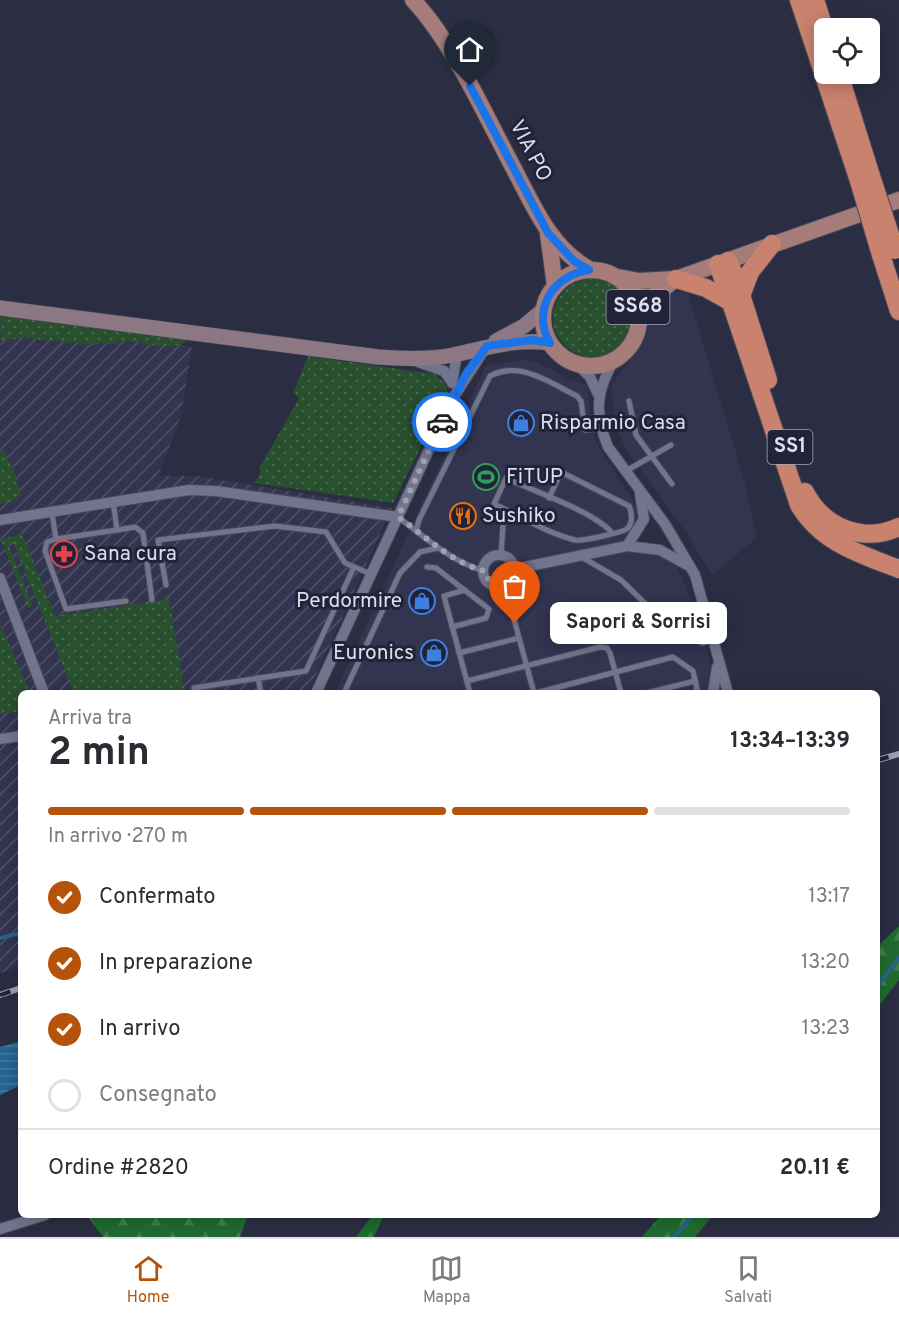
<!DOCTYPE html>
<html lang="it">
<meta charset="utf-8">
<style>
:root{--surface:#fff;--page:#f2f2f3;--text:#2b2b33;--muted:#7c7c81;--line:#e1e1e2;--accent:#b45309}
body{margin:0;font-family:Overpass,sans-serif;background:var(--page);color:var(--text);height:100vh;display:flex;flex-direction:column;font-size:22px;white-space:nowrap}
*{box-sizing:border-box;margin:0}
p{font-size:20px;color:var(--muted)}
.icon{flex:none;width:33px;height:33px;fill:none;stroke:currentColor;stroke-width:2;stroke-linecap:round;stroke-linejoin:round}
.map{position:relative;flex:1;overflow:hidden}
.sheet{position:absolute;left:18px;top:690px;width:862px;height:528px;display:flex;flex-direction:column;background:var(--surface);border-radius:9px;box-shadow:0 3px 15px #0003}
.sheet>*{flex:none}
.tools{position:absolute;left:814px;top:18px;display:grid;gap:12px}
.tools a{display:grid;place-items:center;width:66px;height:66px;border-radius:9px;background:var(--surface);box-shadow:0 3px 15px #0003;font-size:30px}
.pin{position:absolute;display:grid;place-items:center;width:51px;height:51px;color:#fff;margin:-62px -26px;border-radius:50% 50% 50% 0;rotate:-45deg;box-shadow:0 0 6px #0007}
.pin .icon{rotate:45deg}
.courier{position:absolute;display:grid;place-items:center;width:60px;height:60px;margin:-30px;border:4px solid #1a73e8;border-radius:50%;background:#fff;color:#222;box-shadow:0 2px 8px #0007}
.bubble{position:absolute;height:42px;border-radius:9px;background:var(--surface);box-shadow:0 3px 15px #0003;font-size:20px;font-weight:700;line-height:42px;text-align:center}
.head em{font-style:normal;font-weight:700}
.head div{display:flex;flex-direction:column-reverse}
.head{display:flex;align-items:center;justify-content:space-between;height:102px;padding:0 30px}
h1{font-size:39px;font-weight:700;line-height:45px}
.bar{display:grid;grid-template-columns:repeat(4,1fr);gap:9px 6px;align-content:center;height:72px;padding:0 30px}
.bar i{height:8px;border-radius:4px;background:var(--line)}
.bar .selected{background:var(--accent)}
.bar p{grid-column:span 4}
.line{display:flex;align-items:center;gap:15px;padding:0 30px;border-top:2px solid var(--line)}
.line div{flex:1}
ol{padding:0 30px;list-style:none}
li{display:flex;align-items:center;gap:18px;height:66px}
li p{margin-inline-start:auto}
li .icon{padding:6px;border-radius:50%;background:var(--accent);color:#fff;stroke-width:4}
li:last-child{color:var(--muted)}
li i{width:33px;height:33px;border:3px solid var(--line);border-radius:50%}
.tab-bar{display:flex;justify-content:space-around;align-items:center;height:84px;border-top:2px solid var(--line);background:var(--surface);font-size:16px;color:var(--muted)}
.tab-bar a{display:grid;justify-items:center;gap:3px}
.tab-bar .selected{color:var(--accent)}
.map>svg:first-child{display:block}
.built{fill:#323450}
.industrial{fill:url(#industrial-furrows)}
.grass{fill:url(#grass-dots)}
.forest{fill:url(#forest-firs)}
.water{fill:url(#water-rules)}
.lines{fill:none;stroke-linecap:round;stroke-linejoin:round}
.stream{stroke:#24648f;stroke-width:4}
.lane-casing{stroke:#484a5b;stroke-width:7}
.street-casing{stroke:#484a5b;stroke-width:12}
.secondary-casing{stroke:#484a5b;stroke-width:16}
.primary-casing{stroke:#484a5b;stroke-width:18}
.highway-casing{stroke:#484a5b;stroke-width:20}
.lane{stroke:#72748d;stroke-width:5}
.street{stroke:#72748d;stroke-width:10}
.secondary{stroke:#8c7883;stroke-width:15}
.primary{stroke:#a67c7a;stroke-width:16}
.highway{stroke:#c8826d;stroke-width:18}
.rail-casing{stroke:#9d9faf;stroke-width:6}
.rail{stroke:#222338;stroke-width:4;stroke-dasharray:11;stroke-linecap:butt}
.highway-bridge-casing{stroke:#484a5b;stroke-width:20;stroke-linecap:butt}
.highway-bridge{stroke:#c8826d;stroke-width:18}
.done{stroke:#9fa1b1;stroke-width:6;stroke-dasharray:0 10.8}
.route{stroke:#1a73e8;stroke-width:8}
.labels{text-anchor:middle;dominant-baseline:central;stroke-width:6;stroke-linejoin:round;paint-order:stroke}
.shield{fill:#222338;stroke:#a5a7b7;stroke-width:1.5}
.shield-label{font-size:20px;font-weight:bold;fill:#dddfed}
.street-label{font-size:21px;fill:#dddfed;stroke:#222338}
.poi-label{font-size:21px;fill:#dddfed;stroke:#222338;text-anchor:start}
</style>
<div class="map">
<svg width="899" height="1237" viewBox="0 0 899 1237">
<defs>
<pattern id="industrial-furrows" width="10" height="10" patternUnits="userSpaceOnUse" patternTransform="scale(1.5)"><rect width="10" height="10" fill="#323450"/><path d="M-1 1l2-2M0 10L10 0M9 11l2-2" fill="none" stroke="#4f516a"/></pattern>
<pattern id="grass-dots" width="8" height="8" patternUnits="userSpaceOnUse" patternTransform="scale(1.5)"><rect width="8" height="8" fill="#29502e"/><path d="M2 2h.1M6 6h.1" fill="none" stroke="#48694d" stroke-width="1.8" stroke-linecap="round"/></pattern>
<pattern id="forest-firs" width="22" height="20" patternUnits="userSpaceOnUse" patternTransform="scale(1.5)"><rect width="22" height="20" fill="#206a2f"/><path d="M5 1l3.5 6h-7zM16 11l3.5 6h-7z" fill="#407f4d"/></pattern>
<pattern id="water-rules" width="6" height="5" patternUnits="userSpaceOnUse" patternTransform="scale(1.5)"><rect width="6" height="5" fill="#24648f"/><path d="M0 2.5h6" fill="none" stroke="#437a9f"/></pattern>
</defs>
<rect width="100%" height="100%" fill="#2b2d42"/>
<g class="built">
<polygon points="687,291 744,479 757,538 712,575 685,531 627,451 615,427 611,386 642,344 652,311 661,300 673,293"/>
<polygon points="527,360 538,362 564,377 587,385 594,436 601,451 638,508 640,517 628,538 630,553 654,553 677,566 699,619 712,670 710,688 706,693 335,693 486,365"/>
</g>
<polygon class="industrial" points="0,319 192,346 181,416 158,476 196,476 392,508 308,693 21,693 21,966 0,973"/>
<g class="grass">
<circle cx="592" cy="318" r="39"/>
<path d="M3,312L191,338C172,354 150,343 127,341C121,341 118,344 113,344C105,344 101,341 94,345L23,338L5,340L1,344L0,317Z"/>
<polygon points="308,356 434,374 445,383 448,392 393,503 255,483 261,471 259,469 299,398 293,393"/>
<polygon points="0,451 4,451 13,468 21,495 17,497 18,500 0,504"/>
<polygon points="22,533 55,616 169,599 185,693 108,693 107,690 103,693 70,693 73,691 13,542 8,544 33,606 28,608 1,540"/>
<polygon points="0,624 30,693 21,693 21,711 0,714"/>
</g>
<g class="forest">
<polygon points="899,926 899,980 878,1007 878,946"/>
<polygon points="87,1215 248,1215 240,1237 103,1237"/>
<polygon points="373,1215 384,1215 374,1237 356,1237"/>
<polygon points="661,1215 713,1215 695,1237 642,1237"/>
</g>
<polygon class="water" points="21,1041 21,1085 0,1095 0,1047"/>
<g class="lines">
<g class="stream">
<polyline points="0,938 21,933"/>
<polyline points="878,985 899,958"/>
<polyline points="674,1237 693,1215"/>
</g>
<defs>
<g id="lane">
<polyline points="629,401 636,435 672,484"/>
<polyline points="626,471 671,445"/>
<path d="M549,498L561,472L629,506C632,512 633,522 628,528C625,532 580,542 575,540C547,533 520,516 494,504L506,478C531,490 597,513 612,533"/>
<polyline points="113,501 117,530 135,527 143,533 152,600"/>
<polyline points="52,513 56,539 47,542 45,551 66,609 126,601"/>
<path d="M398,517C426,538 450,561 484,571"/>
<path d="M416,531L419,520L490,376C520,360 550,383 577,396L581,401L585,430L602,428"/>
<polyline points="56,539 117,530"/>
<polyline points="501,556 504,509"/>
<polyline points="580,556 621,580 657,615 702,643 713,640"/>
<polyline points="427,567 436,568 489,609 486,618 452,627"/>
<polyline points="166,585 158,540 275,526 326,532 345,563 371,574"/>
<polyline points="505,586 534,693"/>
<polyline points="465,590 444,596 470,693"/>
<polyline points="459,653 519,638"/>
<polyline points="258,678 261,693"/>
<polyline points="467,681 600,647 607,648 610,653 621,693"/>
<polyline points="194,688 306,671 354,567"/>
<polyline points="344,693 400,573 420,552 438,548"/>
<polyline points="536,693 673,657 693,671 697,689 694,693"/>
<polyline points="647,693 695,681"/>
</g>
<g id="street">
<path d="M615,359C596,390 594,412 608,447L665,524L695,575L728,693"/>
<polyline points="418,362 444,371 452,382"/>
<polyline points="576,363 590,377 598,394"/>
<polyline points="452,383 457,354"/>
<polyline points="0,520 189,490 216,491 398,517"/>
<polyline points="627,546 644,519 640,494"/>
<circle cx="499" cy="571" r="16"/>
<polyline points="515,569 627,546 660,550 687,565"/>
<polyline points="0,578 44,693"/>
<polyline points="316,693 453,398 486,347"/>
<polyline points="713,693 717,667"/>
<polyline points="0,739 21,736"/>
<polyline points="0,1229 45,1215"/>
</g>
<g id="secondary">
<path d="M0,308L378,357C403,359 428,360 453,355C486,348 516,338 550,343"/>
<polyline points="496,341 524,326 543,310"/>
</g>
<g id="primary">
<path d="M413,0C454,44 485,115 514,169C534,207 550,247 589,269"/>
<polyline points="548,234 555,286"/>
<circle cx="591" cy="318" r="48"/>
<polyline points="618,277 639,281 676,279"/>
<polyline points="639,318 651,298 676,279 899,200"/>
</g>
<g id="highway">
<polyline points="799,0 859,181"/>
<polyline points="815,0 825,31"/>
<polyline points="839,74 871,176"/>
<polyline points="881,255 899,311"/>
<polyline points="728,261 735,276 768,380"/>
<path d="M718,264L799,505C822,543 860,554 899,569"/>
<polyline points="676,279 706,288 729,301"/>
<polyline points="741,296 750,272 772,244"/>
<path d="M805,492C823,527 862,544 899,527"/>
</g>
</defs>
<use href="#lane" class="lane-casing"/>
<use href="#street" class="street-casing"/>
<use href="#secondary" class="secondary-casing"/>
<use href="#primary" class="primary-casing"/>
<use href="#highway" class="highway-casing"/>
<use href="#lane" class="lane"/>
<use href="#street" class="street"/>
<use href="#secondary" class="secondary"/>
<use href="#primary" class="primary"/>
<use href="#highway" class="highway"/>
<defs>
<g id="rail">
<polyline points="878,760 899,754"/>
<polyline points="0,995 21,988"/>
</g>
</defs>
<use href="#rail" class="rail-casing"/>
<use href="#rail" class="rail"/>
<defs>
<g id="highway-bridge">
<polyline points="871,176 895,250"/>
<polyline points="859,181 881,255"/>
</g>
</defs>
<use href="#highway-bridge" class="highway-bridge-casing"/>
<use href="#highway-bridge" class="highway-bridge"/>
</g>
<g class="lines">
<path class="done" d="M442,422L398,517C427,537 449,561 484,571L491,584L506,586L515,623"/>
<path class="route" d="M442,422L466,374L487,346L533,340L550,343C531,310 553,275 589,270L574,261L548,233L470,86"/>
</g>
<defs>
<symbol id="shop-ring" viewBox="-11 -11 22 22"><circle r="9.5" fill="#222338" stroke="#3f7fe0" stroke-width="1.5"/><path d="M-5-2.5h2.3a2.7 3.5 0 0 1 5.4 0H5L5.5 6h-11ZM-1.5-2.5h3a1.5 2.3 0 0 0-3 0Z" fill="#3f7fe0"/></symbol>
<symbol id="stadium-ring" viewBox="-11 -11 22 22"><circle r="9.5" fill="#222338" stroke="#2e9e5b" stroke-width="1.5"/><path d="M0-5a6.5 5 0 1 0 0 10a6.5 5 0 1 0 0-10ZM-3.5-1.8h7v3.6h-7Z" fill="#2e9e5b"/></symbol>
<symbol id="restaurant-ring" viewBox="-11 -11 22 22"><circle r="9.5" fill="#222338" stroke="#e8710a" stroke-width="1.5"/><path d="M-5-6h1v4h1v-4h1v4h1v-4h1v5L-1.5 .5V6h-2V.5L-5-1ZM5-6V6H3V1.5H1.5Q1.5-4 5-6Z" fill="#e8710a"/></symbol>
<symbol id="pharmacy-ring" viewBox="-11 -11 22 22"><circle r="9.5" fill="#222338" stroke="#e0444e" stroke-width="1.5"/><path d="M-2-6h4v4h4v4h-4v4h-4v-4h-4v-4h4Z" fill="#e0444e"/></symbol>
</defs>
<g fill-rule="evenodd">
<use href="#shop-ring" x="506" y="408" width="30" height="30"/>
<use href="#stadium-ring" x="471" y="462" width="30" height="30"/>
<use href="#restaurant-ring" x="448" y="501" width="30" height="30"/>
<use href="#pharmacy-ring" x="49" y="539" width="30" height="30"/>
<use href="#shop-ring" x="407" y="586" width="30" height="30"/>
<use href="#shop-ring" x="419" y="638" width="30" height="30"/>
</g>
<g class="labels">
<g class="shield">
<rect x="606.5" y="290" width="63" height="34" rx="4.5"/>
<rect x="767.5" y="430" width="45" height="34" rx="4.5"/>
</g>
<g class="shield-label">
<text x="638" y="307">SS68</text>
<text x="790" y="447">SS1</text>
</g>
<g class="street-label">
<text transform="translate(530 151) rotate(62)">VIA PO</text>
</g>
<g class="poi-label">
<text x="540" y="423">Risparmio Casa</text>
<text x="506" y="477">FiTUP</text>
<text x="482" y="516">Sushiko</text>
<text x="84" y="554">Sana cura</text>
<text x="402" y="601" text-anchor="end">Perdormire</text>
<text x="414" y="653" text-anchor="end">Euronics</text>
</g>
</g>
</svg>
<div class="tools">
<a><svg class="icon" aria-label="locate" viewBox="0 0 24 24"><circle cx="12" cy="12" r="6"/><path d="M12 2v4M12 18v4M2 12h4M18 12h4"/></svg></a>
</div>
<div class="pin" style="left:515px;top:623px;background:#ea580c"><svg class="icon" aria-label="bag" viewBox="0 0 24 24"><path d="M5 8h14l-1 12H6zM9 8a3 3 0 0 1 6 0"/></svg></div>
<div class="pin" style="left:470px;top:86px;background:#1f2937"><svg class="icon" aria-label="home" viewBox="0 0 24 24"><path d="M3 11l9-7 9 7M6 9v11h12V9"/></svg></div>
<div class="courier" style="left:442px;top:422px"><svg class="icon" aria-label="car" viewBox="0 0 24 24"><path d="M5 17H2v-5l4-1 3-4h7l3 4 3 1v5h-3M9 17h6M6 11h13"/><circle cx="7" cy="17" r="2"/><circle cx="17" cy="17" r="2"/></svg></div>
<div class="bubble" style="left:550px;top:602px;width:177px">Sapori &amp; Sorrisi</div>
<section class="sheet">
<div class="head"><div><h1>2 min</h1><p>Arriva tra</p></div><em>13:34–13:39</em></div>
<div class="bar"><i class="selected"></i><i class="selected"></i><i class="selected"></i><i></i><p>In arrivo · 270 m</p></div>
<ol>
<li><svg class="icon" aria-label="check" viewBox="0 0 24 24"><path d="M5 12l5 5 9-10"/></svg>Confermato<p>13:17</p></li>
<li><svg class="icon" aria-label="check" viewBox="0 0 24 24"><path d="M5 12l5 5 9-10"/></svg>In preparazione<p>13:20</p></li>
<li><svg class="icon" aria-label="check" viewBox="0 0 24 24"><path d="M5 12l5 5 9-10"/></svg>In arrivo<p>13:23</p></li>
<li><i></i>Consegnato</li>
</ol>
<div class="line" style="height:78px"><div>Ordine #2820</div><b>20.11 €</b></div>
</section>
</div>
<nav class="tab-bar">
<a class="selected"><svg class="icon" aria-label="home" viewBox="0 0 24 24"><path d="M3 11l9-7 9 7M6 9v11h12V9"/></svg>Home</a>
<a><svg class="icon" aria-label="map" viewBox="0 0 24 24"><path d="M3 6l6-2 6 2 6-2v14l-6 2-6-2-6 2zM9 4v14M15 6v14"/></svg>Mappa</a>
<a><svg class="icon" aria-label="saved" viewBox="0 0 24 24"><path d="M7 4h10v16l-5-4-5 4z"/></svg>Salvati</a>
</nav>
